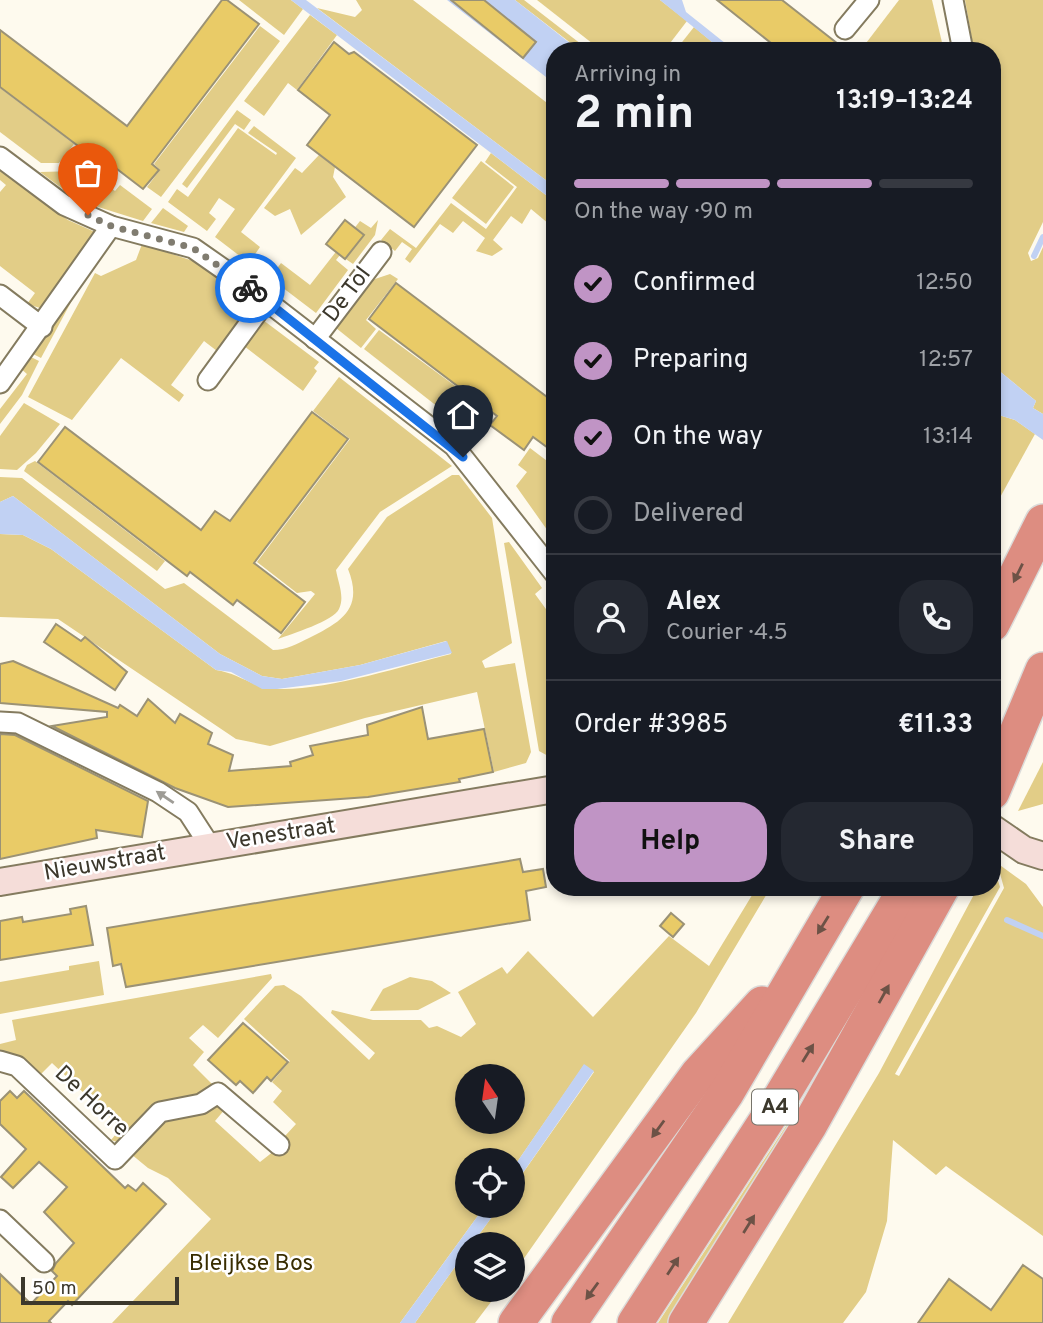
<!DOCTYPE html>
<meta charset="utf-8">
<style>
:root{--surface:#171b24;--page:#242831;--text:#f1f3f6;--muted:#9ea1a6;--line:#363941;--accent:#c094c5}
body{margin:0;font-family:Overpass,sans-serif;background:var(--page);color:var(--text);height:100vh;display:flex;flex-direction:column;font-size:26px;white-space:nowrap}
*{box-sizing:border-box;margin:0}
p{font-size:23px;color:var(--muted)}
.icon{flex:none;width:38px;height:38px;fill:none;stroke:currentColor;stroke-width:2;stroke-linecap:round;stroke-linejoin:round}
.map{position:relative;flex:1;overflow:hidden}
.drawer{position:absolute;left:546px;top:42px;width:455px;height:854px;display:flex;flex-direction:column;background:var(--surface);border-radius:28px;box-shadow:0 4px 10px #0003}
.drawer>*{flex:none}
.needle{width:46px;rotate:347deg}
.tools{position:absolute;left:455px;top:1064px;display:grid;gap:14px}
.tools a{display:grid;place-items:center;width:70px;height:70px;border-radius:50%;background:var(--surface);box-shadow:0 4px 10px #0003;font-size:35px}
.scale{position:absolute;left:21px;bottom:18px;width:158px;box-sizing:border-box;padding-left:7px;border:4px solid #3c382c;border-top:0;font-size:19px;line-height:24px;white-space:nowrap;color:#3c382c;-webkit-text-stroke:5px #fff;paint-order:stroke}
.pin{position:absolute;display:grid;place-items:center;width:60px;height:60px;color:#fff;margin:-72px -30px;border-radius:50% 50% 50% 0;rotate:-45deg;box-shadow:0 0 7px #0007}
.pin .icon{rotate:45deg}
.courier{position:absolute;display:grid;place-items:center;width:70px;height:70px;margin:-35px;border:5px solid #1a73e8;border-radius:50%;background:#fff;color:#222;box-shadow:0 2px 9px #0007}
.overview em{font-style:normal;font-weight:700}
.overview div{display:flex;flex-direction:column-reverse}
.overview{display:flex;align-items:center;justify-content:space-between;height:119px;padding:0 28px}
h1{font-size:46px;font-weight:700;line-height:52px}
.bar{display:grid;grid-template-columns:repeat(4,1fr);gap:10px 7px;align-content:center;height:84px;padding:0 28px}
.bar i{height:9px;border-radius:5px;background:var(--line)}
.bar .selected{background:var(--accent)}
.bar p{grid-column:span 4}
.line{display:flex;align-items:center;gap:18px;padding:0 28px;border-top:2px solid var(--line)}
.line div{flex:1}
.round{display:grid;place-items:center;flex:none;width:74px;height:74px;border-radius:28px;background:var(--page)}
ol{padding:0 28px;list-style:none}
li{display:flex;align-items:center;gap:21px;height:77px}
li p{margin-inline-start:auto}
li .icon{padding:7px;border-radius:50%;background:var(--accent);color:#111;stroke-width:4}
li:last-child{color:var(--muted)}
li i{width:38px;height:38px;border:4px solid var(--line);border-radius:50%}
.primary-button{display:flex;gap:14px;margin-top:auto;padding:14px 28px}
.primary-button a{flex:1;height:80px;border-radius:28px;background:var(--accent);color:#111;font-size:28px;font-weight:700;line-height:80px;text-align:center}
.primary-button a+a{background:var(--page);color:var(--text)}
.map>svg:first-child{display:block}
.green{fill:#e2cd87;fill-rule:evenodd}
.water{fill:#c1d1f3}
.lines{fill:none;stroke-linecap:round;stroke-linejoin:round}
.stream{stroke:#c1d1f3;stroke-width:6}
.building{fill:#e9cb67;stroke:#9b9275;stroke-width:2}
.street-casing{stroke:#847b5f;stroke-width:23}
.secondary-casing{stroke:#847b5f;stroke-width:30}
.highway-casing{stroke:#dcdbd9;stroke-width:38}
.street{stroke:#fff;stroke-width:19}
.secondary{stroke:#f5ddd9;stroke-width:26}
.highway{stroke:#dd8d81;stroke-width:35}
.oneway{fill:#6c5246}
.oneway2{fill:#9e9c96}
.done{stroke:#807c70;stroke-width:7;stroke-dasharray:0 12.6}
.route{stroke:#1a73e8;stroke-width:9}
.labels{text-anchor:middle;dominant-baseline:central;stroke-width:5;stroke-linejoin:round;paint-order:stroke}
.shield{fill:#fff;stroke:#76746b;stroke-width:2}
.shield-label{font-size:21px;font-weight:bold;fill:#3c382c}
.street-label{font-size:23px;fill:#3c382c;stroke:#fff}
.park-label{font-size:23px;fill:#392d00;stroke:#fff}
</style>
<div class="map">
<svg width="1043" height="1323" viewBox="0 0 1043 1323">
<rect width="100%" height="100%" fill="#fefaee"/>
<g class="green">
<polygon points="239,0 291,0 303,9 284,35"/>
<polygon points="356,0 413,0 555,109 555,187 317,8 355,17 362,10"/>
<polygon points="515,0 524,0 590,51 581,51"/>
<polygon points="537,0 660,0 687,21 664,51 602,51"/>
<polygon points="899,0 932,0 944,51 860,51"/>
<polygon points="965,0 1043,0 1043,222 1028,253 1031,261 1038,258 1043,247 1043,414 1033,408 1036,401 992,365 992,51 974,51"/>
<polygon points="310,15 337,35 297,90 288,83 264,116 244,101"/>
<polygon points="260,26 280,41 161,197 147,187 160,170 154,164"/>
<polygon points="694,27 723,51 675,51"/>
<polygon points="0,88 74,144 59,163 41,163 0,132"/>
<polygon points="237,110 251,120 244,130 235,124 187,188 182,184"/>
<polygon points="254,126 296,158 241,232 260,247 249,263 215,237 235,209 219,198 209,213 216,219 207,231 168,202 177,189 188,197 238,128 276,155 277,153 248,133"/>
<polygon points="491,153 555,202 555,229 531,209 522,224 511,216 493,240 503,249 492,256 476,251 485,238 463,221 453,233 440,224 410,263 405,259 412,249 402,242 395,251 381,240 390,229 416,248 451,203 486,229 517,187 485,162"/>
<polygon points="319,155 335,167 333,177 346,197 301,235 290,209 275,216 264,208 295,168 302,173"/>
<polygon points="481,161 514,187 486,224 452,198"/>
<polygon points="0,171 68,220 95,232 52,300 40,308 27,304 35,293 0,266 0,192 6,185 0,180"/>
<polygon points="77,171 103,190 107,185 115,191 120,185 152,209 143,221 79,201 40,172"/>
<polygon points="163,208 188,226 184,232 151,223"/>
<polygon points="378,220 375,235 353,264 340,255 336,260 348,270 316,313 270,278 281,263 310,285 360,221 371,228"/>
<polygon points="142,244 199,263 251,304 217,351 204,341 171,385 184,395 179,402 121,358 72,420 28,397 95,273 101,276 136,260"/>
<polygon points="390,274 398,279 366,320 376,329 361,348 336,328 372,280"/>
<polygon points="77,291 41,358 31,353"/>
<polygon points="263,320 319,362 314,368 317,371 303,391 244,346"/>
<polygon points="379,330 492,413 475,436 364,349"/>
<polygon points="29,356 39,361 22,395 0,424 0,409 27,374 20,368"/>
<path d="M339,377L452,466L380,512L336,570C338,582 345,597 339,609C334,621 291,634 278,639L315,594L311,591L297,593L257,562L350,439L313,411Z"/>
<polygon points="24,403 60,424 36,453 17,470 0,469 0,436"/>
<polygon points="992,413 1015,420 1035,434 992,512"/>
<polygon points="530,448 555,467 555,541 516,486 527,472 518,465"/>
<polygon points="35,461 165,561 157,571 24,471 27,465"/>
<path d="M452,475H459L492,518L512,643L482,661L485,668L515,663L531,752L526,763L494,772L477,692L365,718L270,746L236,739L58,619L0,617V534L23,535L51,549L216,670C238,673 254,688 277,689C326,691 403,666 451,654L446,641L360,665L282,679L262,676L220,654L13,496L0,502V477L22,478L165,589L184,583L273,650C287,650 296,644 309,638C341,622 364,609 348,569L387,517Z"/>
<polygon points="509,542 542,588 535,594 551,616 555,614 555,755 550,757 539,751 504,543"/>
<polygon points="1043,762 1043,804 1018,811"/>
<polygon points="992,861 1000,887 895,1074 899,1076 1004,888 997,863 1026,884 1043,907 1043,1236 946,1166 936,1175 893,1140 887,1221 866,1292 843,1323 728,1323 879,1073 978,887 992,887"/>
<path d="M757,887H771L696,1013L513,1274V1244H472L500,1206H513V1187L594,1072L584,1065L513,1168V1160H467V1206H485L400,1323H112L211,1219L168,1178L148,1168L131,1154L162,1121L216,1103L226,1108L215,1121L260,1162L288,1140L285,1136L296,1124L273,1102L282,1091L272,1082L290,1061L244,1019L275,986L284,985L301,996L369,1060L375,1053L331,1013L332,1010L373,1020H421L429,1028L437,1026L461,1037L476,1024L458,992L502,967L507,974L528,951L593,1017L669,936L709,966ZM467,1076H513V1122H467Z"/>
<polygon points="99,961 104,995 0,1014 0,982 69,970 69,966"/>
<polygon points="271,974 272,978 218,1038 203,1025 189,1038 204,1052 193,1065 213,1085 199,1099 120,1143 111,1140 121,1128 52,1063 40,1075 24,1058 0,1053 0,1044 16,1040 12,1020"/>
<polygon points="410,977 432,981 451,993 418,1010 370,1011 383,989"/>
<polygon points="812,1086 814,1089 671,1323 658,1323"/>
<polygon points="467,1250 467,1290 500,1290 475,1323 415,1323"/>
</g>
<g class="water">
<polygon points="291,0 306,0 555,187 555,202"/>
<polygon points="447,0 515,0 580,51 555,51 555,84"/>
<polygon points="660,0 682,0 686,12 735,51 723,51"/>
<polygon points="992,365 1036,401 1033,408 1043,414 1043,440 1015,420 992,413"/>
<polygon points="13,496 220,654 262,676 282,679 360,665 447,641 452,653 341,681 277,689 262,689 231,672 216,670 51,549 23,535 0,534 0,502"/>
<polygon points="584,1064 594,1071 513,1187 513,1168"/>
<polygon points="485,1206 500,1206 472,1244 467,1244 467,1250 415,1323 400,1323"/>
</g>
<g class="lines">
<g class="stream">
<polyline points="1034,256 1043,237"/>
<polyline points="1007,920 1043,936"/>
</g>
</g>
<g class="building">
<polygon points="222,0 227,0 259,24 152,164 159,170 143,189 113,166 102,180 74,159 82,149 0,87 0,30 127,126"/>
<polygon points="451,0 484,0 536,42 523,58"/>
<polygon points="717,0 782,0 847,51 781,51"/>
<polygon points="334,42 349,54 354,52 477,145 414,227 307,145 330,115 298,90"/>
<polygon points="345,220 364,235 345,259 326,244"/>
<polygon points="396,283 555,403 555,453 533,437 524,450 490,425 497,416 369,319"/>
<polygon points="312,412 348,439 254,563 305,602 281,633 237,600 233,605 190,572 187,576 38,462 65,427 201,530 215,511 230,521"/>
<polygon points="56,624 81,641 85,637 127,672 115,690 44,642"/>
<polygon points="13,661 118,708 120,705 137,716 148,699 175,723 180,714 212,733 208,744 233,755 229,771 291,766 290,762 313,755 310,746 368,735 367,725 422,707 428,739 484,729 493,772 459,779 460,782 368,797 228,807 175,788 52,726 107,717 107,712 0,703 0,664"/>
<polygon points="0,734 15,735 148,801 142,837 96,830 97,838 0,859"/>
<polygon points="520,859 523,872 543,869 546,887 526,891 530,920 126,987 121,964 113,966 107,928"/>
<polygon points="86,906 93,945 0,960 0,921 22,917 23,922 71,914 70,909"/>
<polygon points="671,913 684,924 673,937 660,926"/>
<polygon points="243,1023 288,1062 271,1081 267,1077 253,1093 240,1081 236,1085 208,1060"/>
<polygon points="10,1091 17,1098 24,1091 125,1188 128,1185 136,1191 143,1183 166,1204 72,1305 68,1301 49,1321 51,1323 0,1323 0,1274 31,1304 57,1276 52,1271 56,1263 74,1243 44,1212 67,1187 39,1162 13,1188 1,1177 26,1149 0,1124 0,1101"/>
<polygon points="1023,1265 1043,1279 1043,1323 918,1323 949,1279 991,1310"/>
</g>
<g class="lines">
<defs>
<g id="street">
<polyline points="953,0 963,51"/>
<polyline points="845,29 869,0"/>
<polyline points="0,157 64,205 111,226 193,248 246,285 454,446 555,574"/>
<polyline points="0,295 42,327"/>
<polyline points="315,339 381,252"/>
<polyline points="208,380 265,302"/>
<polyline points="0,383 111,226"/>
<polyline points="0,722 18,723 158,792 188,812 210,846"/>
<polyline points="0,1061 17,1066 115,1159 160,1112 201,1104 218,1093 279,1145"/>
<polyline points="0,1220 44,1262"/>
</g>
<g id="secondary">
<polyline points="992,828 1024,850 1043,856"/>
<polyline points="0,882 555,789"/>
</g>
<g id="highway">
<polyline points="992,624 1043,522"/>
<polyline points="992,792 1043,670"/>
<polyline points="516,1323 698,1074 762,1004"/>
<polyline points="569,1323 727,1092 847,887"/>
<polyline points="635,1323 772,1112 907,887"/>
<polyline points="686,1323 809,1126 942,887"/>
</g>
</defs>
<use href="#street" class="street-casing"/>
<use href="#secondary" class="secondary-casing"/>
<use href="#highway" class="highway-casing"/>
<use href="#street" class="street"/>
<use href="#secondary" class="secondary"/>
<use href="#highway" class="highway"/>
</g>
<defs><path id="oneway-solid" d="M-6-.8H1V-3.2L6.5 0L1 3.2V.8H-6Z" transform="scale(1.75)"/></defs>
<g class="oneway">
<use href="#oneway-solid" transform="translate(1018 573) rotate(116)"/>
<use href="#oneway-solid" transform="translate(823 925) rotate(122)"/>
<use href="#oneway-solid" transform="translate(884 994) rotate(-61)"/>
<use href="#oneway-solid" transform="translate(808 1053) rotate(-58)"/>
<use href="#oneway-solid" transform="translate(658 1129) rotate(126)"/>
<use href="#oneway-solid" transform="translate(749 1224) rotate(-58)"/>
<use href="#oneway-solid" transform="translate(673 1266) rotate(-57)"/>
<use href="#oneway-solid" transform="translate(592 1291) rotate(126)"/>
</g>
<use class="oneway2" href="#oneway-solid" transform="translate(165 797) rotate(-146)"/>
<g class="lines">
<polyline class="done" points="88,215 111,226 193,248 250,288"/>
<polyline class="route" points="250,288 463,457"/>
</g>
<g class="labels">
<rect class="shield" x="752" y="1089.5" width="46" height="35" rx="5"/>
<g class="shield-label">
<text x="775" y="1107">A4</text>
</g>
<g class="street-label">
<text transform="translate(348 295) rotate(-53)">De Tol</text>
<text transform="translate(281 835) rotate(-9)">Venestraat</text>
<text transform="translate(105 864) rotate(-10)">Nieuwstraat</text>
<text transform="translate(91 1102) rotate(43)">De Horre</text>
</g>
<g class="park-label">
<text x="251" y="1264">Bleijkse Bos</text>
</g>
</g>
</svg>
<div class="tools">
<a><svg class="needle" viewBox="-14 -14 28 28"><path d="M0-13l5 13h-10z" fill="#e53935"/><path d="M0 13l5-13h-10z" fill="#9ea1a6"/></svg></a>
<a><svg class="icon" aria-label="locate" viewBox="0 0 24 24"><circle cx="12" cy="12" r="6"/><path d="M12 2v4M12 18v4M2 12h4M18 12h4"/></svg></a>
<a><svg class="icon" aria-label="layers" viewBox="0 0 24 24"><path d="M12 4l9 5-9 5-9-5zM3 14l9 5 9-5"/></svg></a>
</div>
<div class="scale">50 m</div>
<div class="pin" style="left:88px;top:215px;background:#ea580c"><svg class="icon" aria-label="bag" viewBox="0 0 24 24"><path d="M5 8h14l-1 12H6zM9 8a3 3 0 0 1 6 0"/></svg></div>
<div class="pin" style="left:463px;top:457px;background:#1f2937"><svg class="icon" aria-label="home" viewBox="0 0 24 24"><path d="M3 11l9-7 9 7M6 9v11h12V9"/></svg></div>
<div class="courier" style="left:250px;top:288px"><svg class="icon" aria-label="bike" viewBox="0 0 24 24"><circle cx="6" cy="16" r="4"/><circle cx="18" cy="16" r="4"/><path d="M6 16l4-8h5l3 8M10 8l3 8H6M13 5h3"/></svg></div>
<section class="drawer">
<div class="overview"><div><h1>2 min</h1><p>Arriving in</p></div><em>13:19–13:24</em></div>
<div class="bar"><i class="selected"></i><i class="selected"></i><i class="selected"></i><i></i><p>On the way · 90 m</p></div>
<ol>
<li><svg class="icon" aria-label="check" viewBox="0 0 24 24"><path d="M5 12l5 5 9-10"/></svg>Confirmed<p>12:50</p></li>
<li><svg class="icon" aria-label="check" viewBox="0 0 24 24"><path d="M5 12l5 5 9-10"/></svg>Preparing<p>12:57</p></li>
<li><svg class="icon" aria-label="check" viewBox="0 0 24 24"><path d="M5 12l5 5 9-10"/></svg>On the way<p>13:14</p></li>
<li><i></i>Delivered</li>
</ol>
<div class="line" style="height:126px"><a class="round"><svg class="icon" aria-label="person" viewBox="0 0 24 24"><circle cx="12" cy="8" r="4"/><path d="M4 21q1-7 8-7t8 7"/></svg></a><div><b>Alex</b><p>Courier · 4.5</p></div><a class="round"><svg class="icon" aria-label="phone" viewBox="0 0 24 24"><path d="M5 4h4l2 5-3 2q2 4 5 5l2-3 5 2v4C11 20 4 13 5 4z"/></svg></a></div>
<div class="line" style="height:91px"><div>Order #3985</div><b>€11.33</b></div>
<div class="primary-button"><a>Help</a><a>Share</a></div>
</section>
</div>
